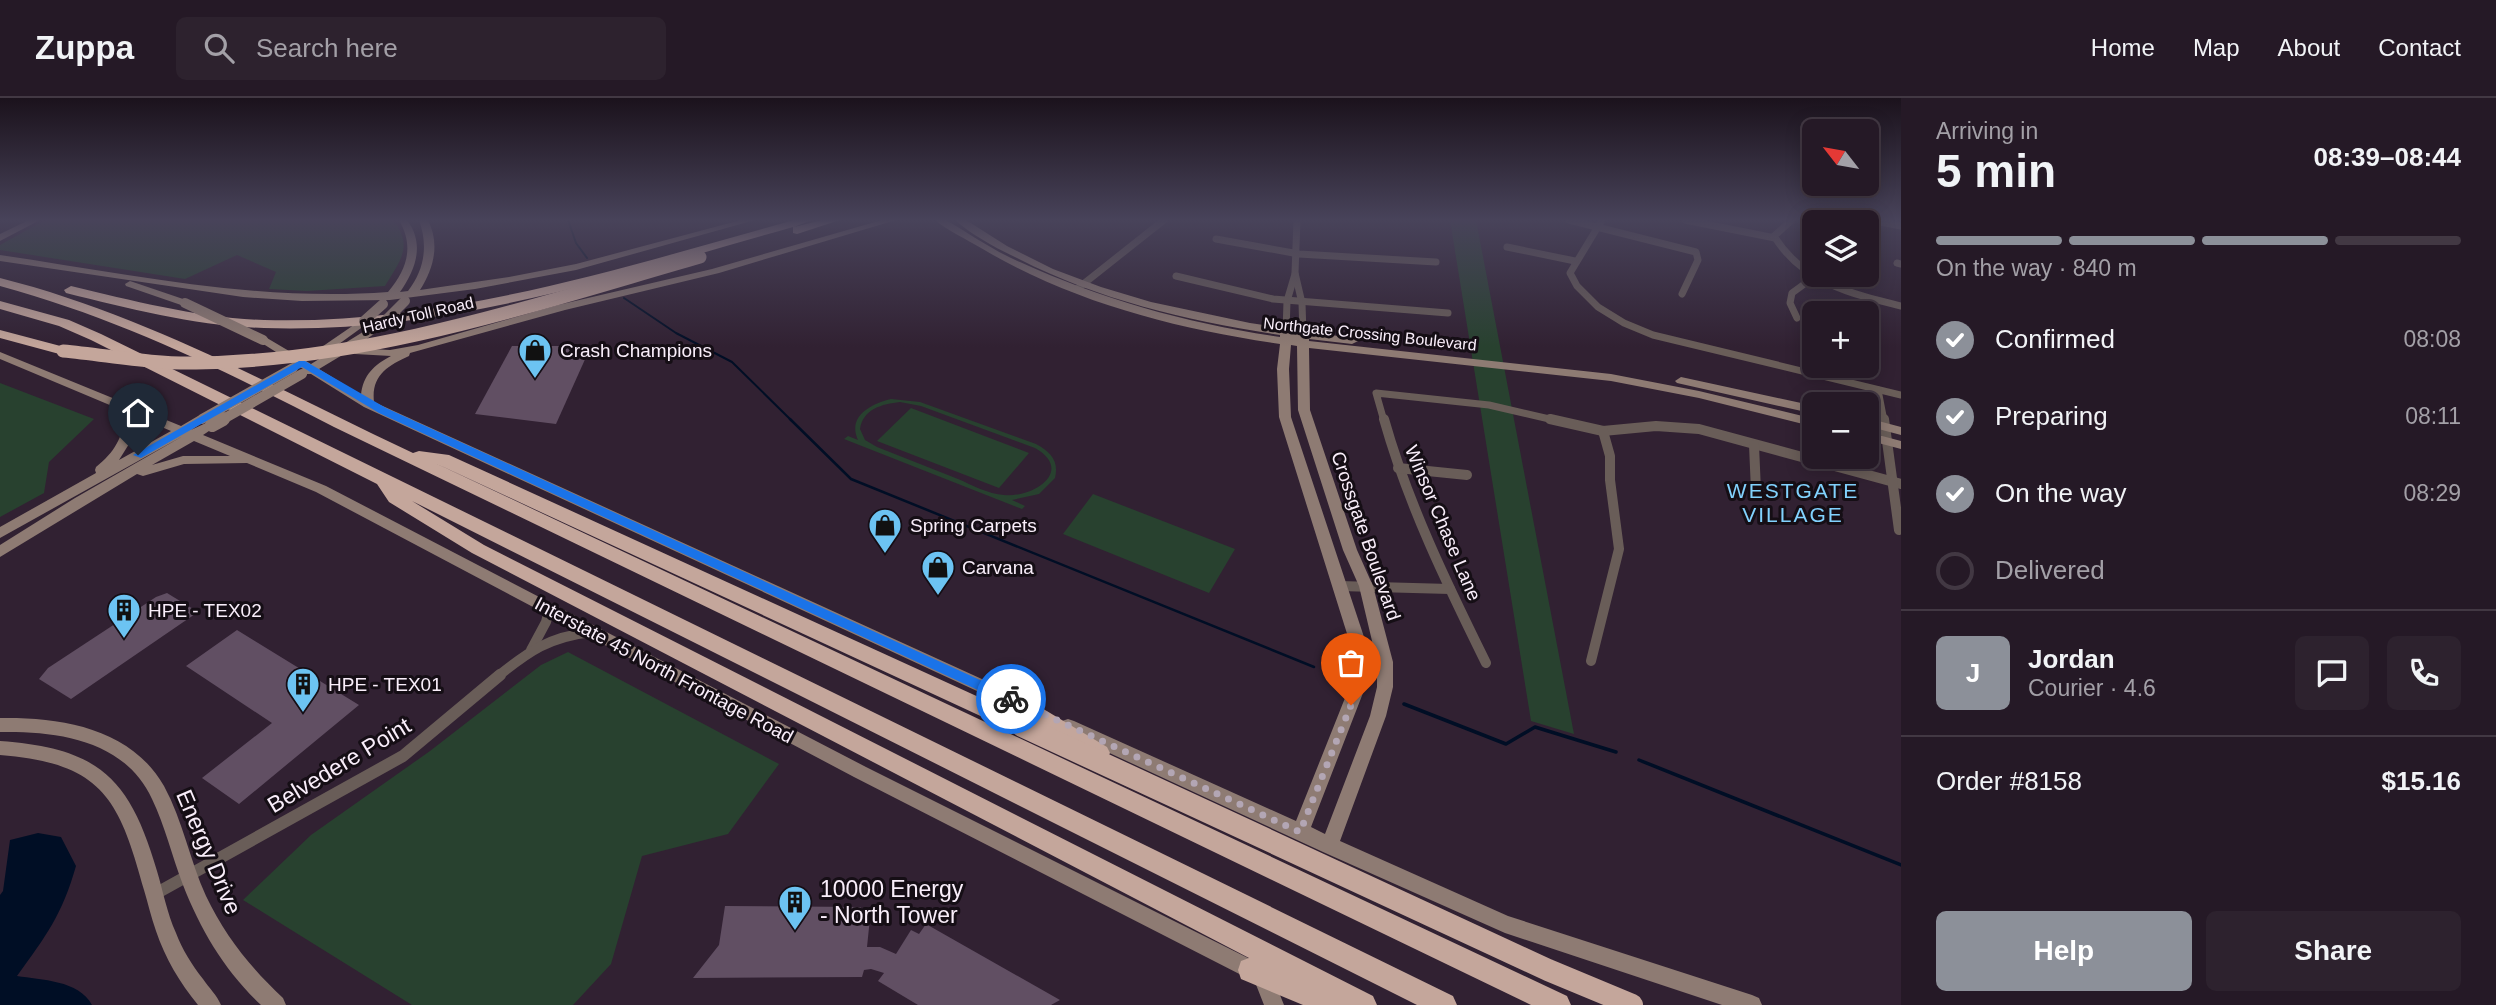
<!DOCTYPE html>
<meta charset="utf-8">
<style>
:root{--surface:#251926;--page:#2d222e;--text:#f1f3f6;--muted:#a3a0a7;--line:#423843;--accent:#8c9099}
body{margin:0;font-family:Helvetica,sans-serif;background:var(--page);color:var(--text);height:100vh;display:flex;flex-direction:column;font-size:26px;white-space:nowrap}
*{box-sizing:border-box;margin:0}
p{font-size:23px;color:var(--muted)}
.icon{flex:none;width:38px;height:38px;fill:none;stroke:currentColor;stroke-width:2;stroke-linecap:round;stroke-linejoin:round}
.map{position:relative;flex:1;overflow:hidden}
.details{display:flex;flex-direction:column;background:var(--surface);width:595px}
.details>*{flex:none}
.needle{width:46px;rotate:301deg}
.buttons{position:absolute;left:1802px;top:21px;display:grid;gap:14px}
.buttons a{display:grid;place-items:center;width:77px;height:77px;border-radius:10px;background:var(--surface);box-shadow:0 4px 18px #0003,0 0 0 2px var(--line);font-size:35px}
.pin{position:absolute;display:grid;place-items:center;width:60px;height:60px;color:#fff;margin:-72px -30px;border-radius:50% 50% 50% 0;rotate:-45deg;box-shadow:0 0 7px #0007}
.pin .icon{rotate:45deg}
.courier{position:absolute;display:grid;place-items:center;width:70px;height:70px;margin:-35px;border:5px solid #1a73e8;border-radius:50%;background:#fff;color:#222;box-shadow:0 2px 9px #0007}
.summary em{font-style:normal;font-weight:600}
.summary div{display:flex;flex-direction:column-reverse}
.summary{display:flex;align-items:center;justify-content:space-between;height:119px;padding:0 35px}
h1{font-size:46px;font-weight:600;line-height:52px}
.bar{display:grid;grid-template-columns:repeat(4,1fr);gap:10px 7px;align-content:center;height:84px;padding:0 35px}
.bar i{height:9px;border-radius:5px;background:var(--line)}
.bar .on{background:var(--accent)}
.bar p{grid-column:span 4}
.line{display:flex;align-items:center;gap:18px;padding:0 35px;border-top:2px solid var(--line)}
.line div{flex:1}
.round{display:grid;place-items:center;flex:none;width:74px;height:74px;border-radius:10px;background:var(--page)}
ol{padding:0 35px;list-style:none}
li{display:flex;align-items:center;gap:21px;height:77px}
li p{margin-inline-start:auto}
li .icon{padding:7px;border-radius:50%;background:var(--accent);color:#fff;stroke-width:4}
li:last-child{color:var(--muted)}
li i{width:38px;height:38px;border:4px solid var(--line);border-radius:50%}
.primary-button{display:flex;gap:14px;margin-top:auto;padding:14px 35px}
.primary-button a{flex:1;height:80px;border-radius:10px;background:var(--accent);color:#fff;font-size:28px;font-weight:600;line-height:80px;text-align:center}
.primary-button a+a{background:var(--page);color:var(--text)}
header{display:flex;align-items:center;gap:42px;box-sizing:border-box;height:98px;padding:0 35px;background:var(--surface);border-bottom:2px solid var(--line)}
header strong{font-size:33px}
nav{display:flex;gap:38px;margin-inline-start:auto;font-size:24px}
.search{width:490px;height:63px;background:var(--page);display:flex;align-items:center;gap:18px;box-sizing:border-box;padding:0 24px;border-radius:10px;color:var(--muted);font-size:26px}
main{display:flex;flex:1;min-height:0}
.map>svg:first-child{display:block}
.green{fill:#28412f;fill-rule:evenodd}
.water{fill:#000e25}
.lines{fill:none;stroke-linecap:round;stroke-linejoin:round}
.stream-far2{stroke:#000e25;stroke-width:2}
.stream-far1{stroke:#000e25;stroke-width:2.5}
.stream{stroke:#000e25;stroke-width:3.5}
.building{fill:#614f63}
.street-far2{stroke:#695d58;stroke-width:7}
.street-far1{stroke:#695d58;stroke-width:10}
.street{stroke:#695d58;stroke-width:12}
.secondary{fill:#8e7b73;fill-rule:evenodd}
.highway{fill:#c4a69b;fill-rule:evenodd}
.secondary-bridge-far1{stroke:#8e7b73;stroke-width:10}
.secondary-bridge{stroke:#8e7b73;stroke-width:14}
.highway-bridge-far1{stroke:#c4a69b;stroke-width:13}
.highway-bridge{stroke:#c4a69b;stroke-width:22}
.route{fill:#1a73e8}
.done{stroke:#b3a6b4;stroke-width:7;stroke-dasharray:0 12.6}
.labels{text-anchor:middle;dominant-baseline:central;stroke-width:6;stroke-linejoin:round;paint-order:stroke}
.far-street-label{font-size:16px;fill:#f9eefa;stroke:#150e15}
.poi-label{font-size:19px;fill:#f9eefa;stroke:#150e15;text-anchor:start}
.street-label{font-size:19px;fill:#f9eefa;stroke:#150e15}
.neighbourhood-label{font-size:21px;letter-spacing:2px;fill:#82d2fe;stroke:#150e15}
.near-street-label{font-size:23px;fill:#f9eefa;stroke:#150e15}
.near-poi-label{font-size:23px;fill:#f9eefa;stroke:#150e15;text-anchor:start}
</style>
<header>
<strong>Zuppa</strong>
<div class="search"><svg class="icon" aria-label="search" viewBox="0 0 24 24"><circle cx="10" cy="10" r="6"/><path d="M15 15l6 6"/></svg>Search here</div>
<nav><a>Home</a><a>Map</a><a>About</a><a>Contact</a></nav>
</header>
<main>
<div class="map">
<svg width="1901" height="907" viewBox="0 0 1901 907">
<rect width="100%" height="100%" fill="#312132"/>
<g class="green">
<path d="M45,122H393C414,148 400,163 385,188L307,193L269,191L276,174L237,157L185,181L0,152V147Z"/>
<polygon points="1450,122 1476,122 1574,636 1531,623"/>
<polygon points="0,285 94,321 49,364 44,395 0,419"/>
<path d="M891,301L920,304L1036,346C1051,354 1059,363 1055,380L1039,396L1012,402L1025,408L1022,411L844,341L848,338L858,342C847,318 871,306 891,301ZM900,304L921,308L1035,350C1075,373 1033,400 1004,397C988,396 972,387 958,381C931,370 904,360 877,349L865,342L860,331C863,311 882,306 900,304Z"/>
<polygon points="911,310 1029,355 999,390 877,343"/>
<polygon points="1093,396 1235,451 1209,495 1063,436"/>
<polygon points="568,554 779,666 728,736 642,758 611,866 573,907 412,907 243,802 311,737 430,653 541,567"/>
</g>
<path class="water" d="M38,735L61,739L76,768C62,817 46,838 17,878C41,882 79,882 92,907H0V797L3,793L10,742Z"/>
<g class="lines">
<g class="stream-far2">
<polyline points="568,122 576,145 587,160"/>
<polyline points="624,200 676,235 732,264 792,323"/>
</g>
<polyline class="stream-far1" points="790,321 851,381 1314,569"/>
<g class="stream">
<polyline points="1404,606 1506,646 1535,629 1616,654"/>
<polyline points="1639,662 1901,767"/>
</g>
</g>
<g class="building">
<polygon points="512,248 591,248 556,326 475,316"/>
<polygon points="167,495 198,514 71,601 39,581 48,570 156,499"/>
<polygon points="237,532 359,607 239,706 202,680 272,625 186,568"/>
<polygon points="725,808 861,809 859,820 870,820 867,849 880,849 896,856 911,832 919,836 926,826 1060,902 1051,907 918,907 878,883 884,875 871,871 864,872 862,879 693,880 719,847"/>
</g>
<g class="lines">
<g class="street-far2">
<polyline points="1297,122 1295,175 1302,205 1303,237"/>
<polyline points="1569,122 1696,154 1698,162 1682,196"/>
<polyline points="1602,122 1570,175 1577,188 1598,209 1624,225 1653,237 1901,297"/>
<polyline points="1685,122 1775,140"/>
<path d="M1792,122L1774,138C1802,184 1851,196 1901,208"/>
<polyline points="1870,122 1901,128"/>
<polyline points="1216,141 1299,156 1436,164"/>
<polyline points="1507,149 1575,163"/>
<polyline points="1897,165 1901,166"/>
<polyline points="1176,178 1273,201 1448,215"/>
<polyline points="1077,191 1164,122"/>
<polyline points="1797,220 1790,205 1792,195 1814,179"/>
<polyline points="1286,235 1287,203 1295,176"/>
<polyline points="1878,292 1884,323"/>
<polyline points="1384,323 1376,295 1489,307 1558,323"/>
</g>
<g class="street-far1">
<path d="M1384,321C1408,406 1447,486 1486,565"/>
<polyline points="1550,321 1603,333 1656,328 1699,331 1901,386"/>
<polyline points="1884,321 1899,432"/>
<polyline points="1754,347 1756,393"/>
<polyline points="1398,370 1467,377"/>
<polyline points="1339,488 1450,491"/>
<polyline points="531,552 546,524 549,512"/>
<polyline points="1591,563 1619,451 1610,382 1610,358 1603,333"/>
<path d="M497,579C529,553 549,539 591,534"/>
</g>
<polyline class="street" points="155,796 403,658 500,577"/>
<g class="secondary">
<polygon points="29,122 40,122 0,143 0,136"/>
<path d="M399,122H407C425,146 416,171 400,194L408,193C425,171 428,147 419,122H428C440,146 434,170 420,192L509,179L576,166L741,122H755L576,172L475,191L390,202L302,203L243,199L0,163V157C128,176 258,204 388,194C408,170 414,148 399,122Z"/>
<path d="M882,122H896L719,175L565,212L410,255L409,258C387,268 371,278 374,304L1039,607L1041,612L1039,617L1033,619L364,309L311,276H302L300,274L303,271L257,242L263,239L267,240L311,266L384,221L388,222V226L354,250L390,252L418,247L558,207L712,171ZM349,253L355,256L391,258C374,267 363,277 361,297L319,271Z"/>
<path d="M935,122H946C970,136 994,153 1020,164C1103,202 1190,226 1280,239V237C1190,223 1101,203 1019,161C998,151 973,138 955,122H966L1007,148L1053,171L1101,189L1151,204L1250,225L1352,240L1358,243L1352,246L1309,241V243L1611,276L1699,293L1815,321V329L1699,300L1611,283L1309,250L1310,312L1357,452L1373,488L1393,564V589L1386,618L1340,743L1508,818L1752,897L1759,900L1762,907H1722L1505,835L1323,754L1062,633L1060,628L1062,623L1068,621L1074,623L1296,723L1347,595L1350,578L1349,542L1279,319L1277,271L1280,246C1176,231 1071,204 981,150C966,141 948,133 935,122ZM1291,247L1297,248L1298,312L1343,452L1359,488L1377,564V589L1370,618L1325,736L1311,729L1363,595L1366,578L1365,542L1291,319L1289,271Z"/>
<polygon points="130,183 189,203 190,205 185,208 181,207 126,188 125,186"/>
<polygon points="364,220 369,223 368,225 321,259 313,259 313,255"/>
<path d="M0,254L181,328L198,318H206L208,321L191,332L208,324H216L218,327L203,337L326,388L866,669L1262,867L1270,872L1284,907H1264L1255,884L854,679L316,394L247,365L184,366L143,378L137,376L0,459V447L75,400L183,338L0,440V429L96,375L95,372L96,369C115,354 125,337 124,313L0,261ZM136,318L171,333L119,362L134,338ZM194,343L230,358H183L152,367Z"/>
<polygon points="1681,279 1815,308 1815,316 1677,285 1675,283"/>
<polygon points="1867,320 1901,329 1901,337 1867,328"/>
<polygon points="1867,334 1901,343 1901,351 1867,342"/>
<path d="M0,620C61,619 131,630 164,688C183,723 190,763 206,798C225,838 251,870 283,900L286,907H261C225,873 201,833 183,787C172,758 165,728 152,701C125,642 58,633 0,634Z"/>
<path d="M0,643C99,650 130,680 157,773C163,793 167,815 176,835C182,851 192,867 203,881C209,890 217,897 221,907H198C180,885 165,860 156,833C151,819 148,805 144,792C119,700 102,665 0,657Z"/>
</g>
<g class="highway">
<path d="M794,122H812L794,129L822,122H840L797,136L793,135V129C620,178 446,236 264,230C197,228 131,211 66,195L64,192L71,188C134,203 199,220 264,222C446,227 621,170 794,122Z"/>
<path d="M0,180C147,217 277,291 413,355L419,353L449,357L1029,622L1032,628L1029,634L1022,636L1015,634L435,365L1567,898L1571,907H1531L334,329C226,273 118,220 0,188Z"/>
<polygon points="0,203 69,222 101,236 1453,898 1457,907 1417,907 412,403 484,447 1373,898 1377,907 1303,907 1241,881 1238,872 1241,863 1249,860 472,455 389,404 377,386 91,242 59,228 0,211"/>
<polygon points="0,232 68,250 70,253 63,257 0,240"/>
<polygon points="1025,600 1107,649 1110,655 1107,661 1100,664 1093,661 1018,614 1015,608 1018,602"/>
</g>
<g class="secondary-bridge-far1">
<polyline points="185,205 263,242"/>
<polyline points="364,223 383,206"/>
<polyline points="384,224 405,203"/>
<polyline points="202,321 293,270"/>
<polyline points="220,323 302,276"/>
</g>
<polyline class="secondary-bridge" points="212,327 223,321"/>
<path class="highway-bridge-far1" d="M63,253C107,257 151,266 196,265C369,263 536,206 700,159"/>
<polyline class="highway-bridge" points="1022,628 1548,872 1632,907"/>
</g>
<linearGradient id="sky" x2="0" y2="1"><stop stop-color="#1b121c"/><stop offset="0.49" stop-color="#48435a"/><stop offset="1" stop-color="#48435a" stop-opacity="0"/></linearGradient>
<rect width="1901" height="249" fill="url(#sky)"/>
<polygon class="route" points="299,263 305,263 386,310 1015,598 1017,601 1011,607 1006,605 379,315 302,269 141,360 133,357"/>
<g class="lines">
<polyline class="done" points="1011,601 1300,734 1351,607"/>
</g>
<defs>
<symbol id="shop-pin" viewBox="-11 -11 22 30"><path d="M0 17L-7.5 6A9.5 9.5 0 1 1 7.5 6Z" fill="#6cc3f2" stroke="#150e15"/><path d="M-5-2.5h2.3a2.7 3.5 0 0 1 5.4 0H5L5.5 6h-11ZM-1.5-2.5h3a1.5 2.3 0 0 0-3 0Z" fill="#111"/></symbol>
<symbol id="building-pin" viewBox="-11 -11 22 30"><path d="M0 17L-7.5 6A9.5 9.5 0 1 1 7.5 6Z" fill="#6cc3f2" stroke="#150e15"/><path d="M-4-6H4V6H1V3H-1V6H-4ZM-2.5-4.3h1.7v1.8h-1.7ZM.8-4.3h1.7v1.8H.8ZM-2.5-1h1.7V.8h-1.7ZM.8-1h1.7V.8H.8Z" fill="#111"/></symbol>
</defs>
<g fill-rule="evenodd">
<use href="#shop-pin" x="516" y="233" width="38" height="52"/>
<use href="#shop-pin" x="866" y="408" width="38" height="52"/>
<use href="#shop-pin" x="919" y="450" width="38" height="52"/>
<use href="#building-pin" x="105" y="493" width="38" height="52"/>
<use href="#building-pin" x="284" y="567" width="38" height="52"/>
<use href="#building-pin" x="776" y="785" width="38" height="52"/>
</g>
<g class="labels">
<g class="far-street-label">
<text transform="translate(418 217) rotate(-13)">Hardy Toll Road</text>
<text transform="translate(1370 236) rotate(6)">Northgate Crossing Boulevard</text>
</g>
<g class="poi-label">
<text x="560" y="252">Crash Champions</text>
<text x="910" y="427">Spring Carpets</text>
<text x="962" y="469">Carvana</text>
<text x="148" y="512">HPE - TEX02</text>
<text x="328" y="586">HPE - TEX01</text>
</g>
<g class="street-label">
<text transform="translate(1443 425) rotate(67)">Winsor Chase Lane</text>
<text transform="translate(1366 438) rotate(71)">Crossgate Boulevard</text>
<text transform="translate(664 572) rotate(28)">Interstate 45 North Frontage Road</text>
</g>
<g class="neighbourhood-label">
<text x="1793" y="392">WESTGATE<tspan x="1793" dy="24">VILLAGE</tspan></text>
</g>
<g class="near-street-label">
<text transform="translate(339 667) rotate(-31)">Belvedere Point</text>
<text transform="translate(209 754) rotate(67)">Energy Drive</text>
</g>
<g class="near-poi-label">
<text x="820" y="791">10000 Energy<tspan x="820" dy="26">- North Tower</tspan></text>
</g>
</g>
</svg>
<div class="buttons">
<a><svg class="needle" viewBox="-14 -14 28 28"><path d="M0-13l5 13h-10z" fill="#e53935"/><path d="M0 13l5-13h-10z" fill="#a3a0a7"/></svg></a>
<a><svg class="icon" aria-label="layers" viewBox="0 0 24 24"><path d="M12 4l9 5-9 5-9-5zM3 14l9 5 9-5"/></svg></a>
<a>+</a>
<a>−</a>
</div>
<div class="pin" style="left:1351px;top:607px;background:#ea580c"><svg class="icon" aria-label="bag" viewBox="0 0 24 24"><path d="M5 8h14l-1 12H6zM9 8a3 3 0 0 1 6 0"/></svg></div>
<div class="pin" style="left:138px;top:357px;background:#1f2937"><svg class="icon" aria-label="home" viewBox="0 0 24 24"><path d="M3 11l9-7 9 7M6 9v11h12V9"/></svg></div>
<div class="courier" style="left:1011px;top:601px"><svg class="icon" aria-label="bike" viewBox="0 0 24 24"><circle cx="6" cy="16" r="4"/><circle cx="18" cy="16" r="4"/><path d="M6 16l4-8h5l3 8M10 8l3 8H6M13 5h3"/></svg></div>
</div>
<section class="details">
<div class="summary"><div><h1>5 min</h1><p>Arriving in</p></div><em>08:39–08:44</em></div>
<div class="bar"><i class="on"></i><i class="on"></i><i class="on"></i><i></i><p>On the way · 840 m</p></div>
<ol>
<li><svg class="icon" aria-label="check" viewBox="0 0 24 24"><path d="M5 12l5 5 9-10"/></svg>Confirmed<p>08:08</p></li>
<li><svg class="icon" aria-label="check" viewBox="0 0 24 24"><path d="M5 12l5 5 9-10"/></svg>Preparing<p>08:11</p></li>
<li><svg class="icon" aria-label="check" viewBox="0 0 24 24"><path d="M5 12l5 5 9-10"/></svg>On the way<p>08:29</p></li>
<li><i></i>Delivered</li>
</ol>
<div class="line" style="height:126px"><b class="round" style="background:var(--accent);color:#fff">J</b><div><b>Jordan</b><p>Courier · 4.6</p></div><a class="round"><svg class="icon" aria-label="chat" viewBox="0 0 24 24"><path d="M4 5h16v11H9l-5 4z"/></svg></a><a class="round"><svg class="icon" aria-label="phone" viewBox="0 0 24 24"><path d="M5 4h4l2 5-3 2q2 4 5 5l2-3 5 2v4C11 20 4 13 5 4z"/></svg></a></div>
<div class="line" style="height:91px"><div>Order #8158</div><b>$15.16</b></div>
<div class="primary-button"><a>Help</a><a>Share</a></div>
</section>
</main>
